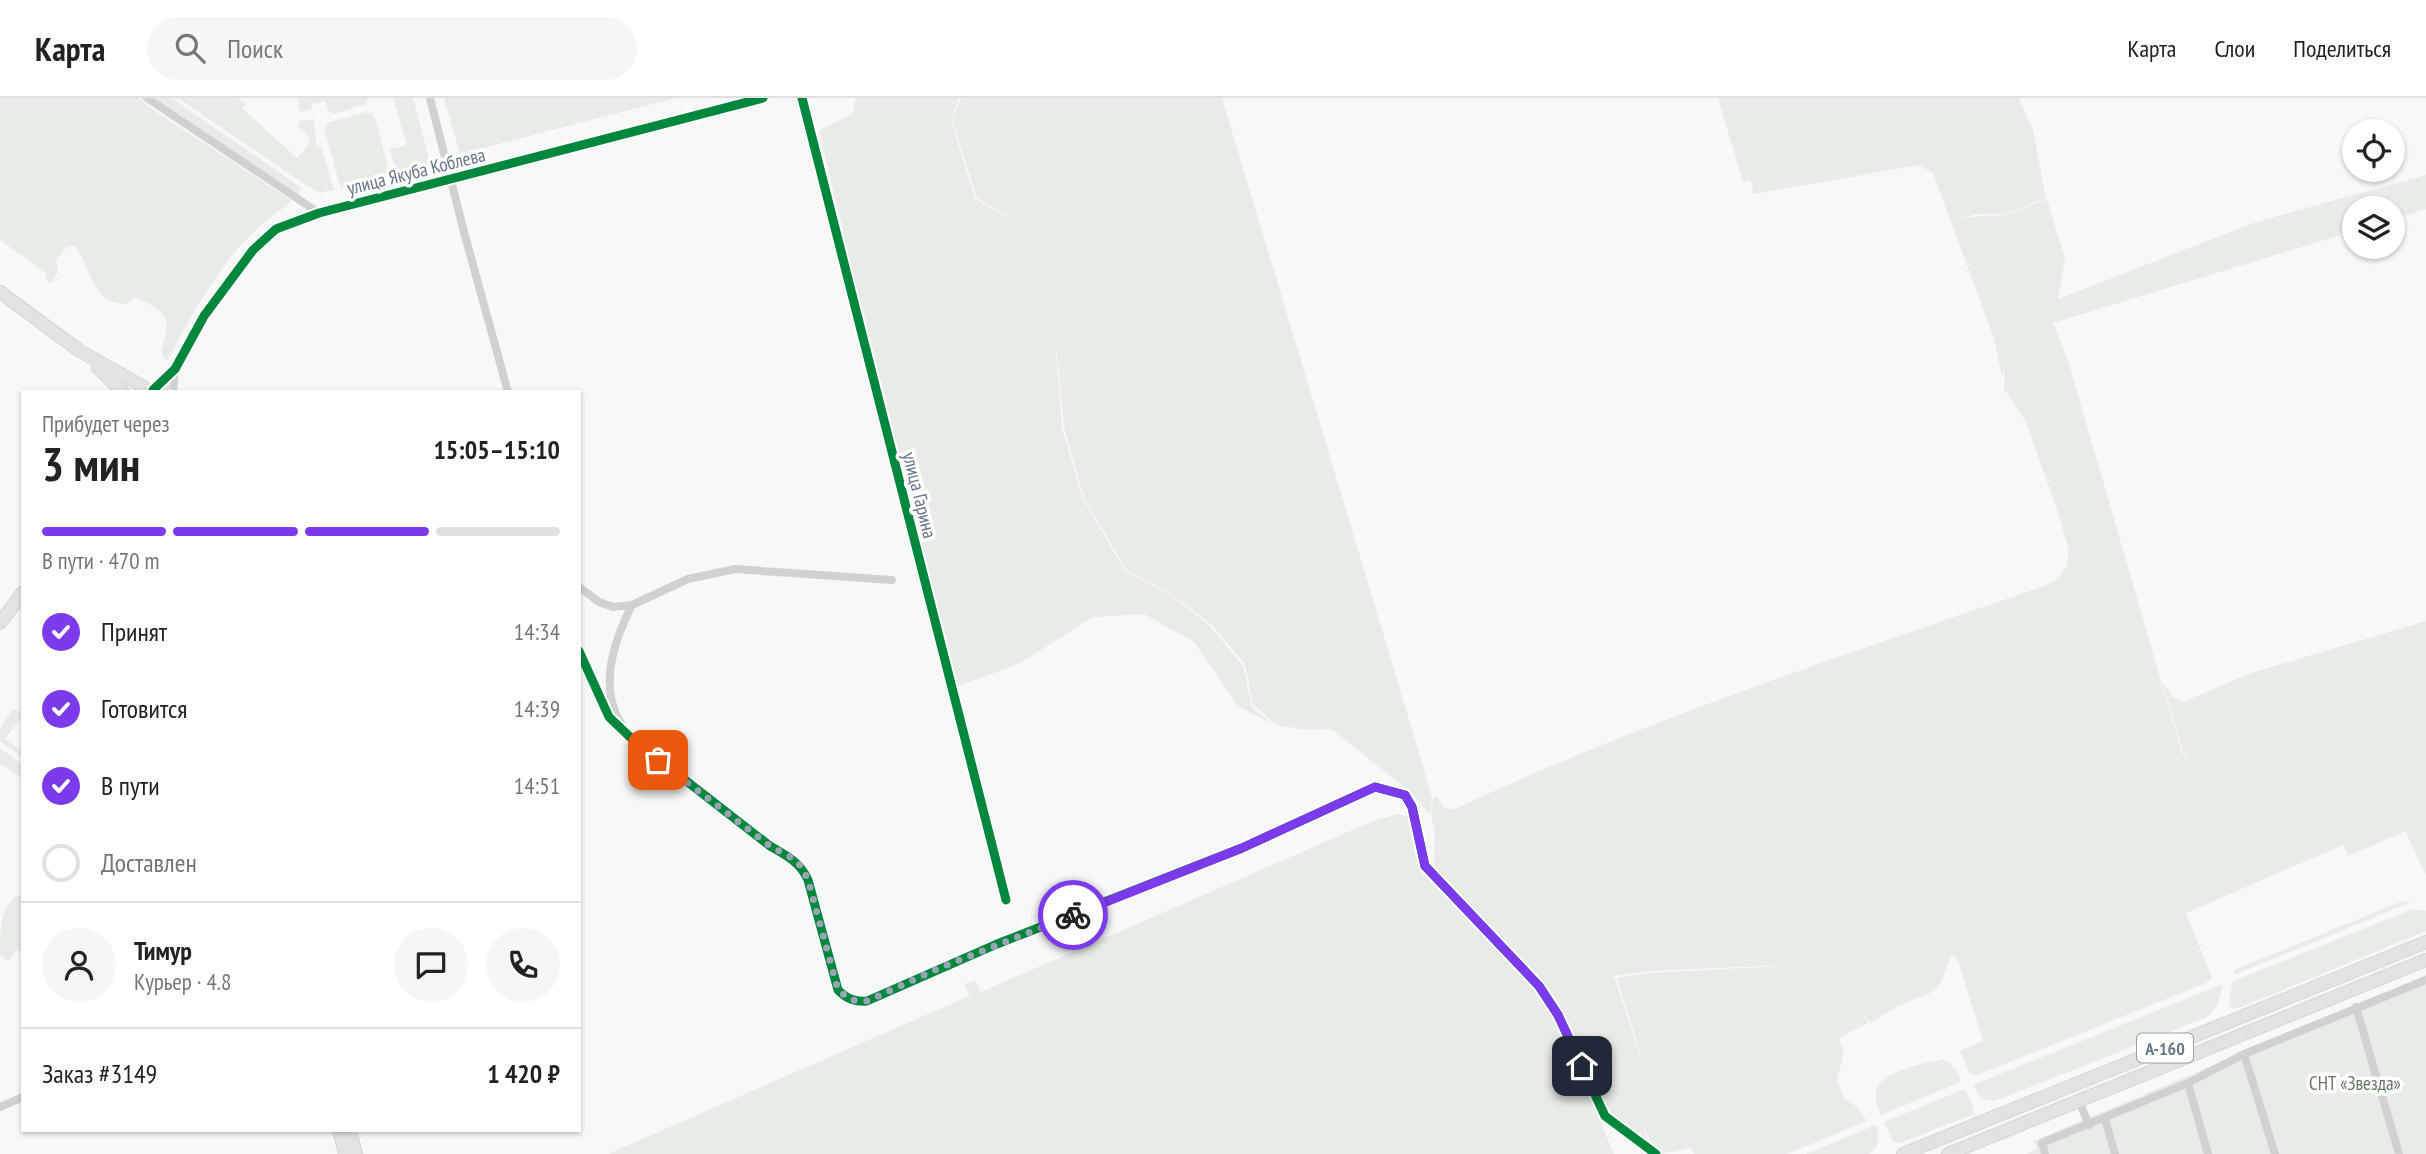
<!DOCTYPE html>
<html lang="ru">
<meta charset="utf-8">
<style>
:root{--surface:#fff;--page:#f6f6f6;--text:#222;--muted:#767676;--line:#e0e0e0;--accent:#7c3aed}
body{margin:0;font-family:"PT Sans Narrow",sans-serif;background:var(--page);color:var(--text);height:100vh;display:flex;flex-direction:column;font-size:26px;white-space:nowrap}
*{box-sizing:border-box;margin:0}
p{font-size:23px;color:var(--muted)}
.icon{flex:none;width:38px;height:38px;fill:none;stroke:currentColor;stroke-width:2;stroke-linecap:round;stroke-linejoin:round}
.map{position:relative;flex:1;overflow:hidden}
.panel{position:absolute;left:21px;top:292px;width:560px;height:742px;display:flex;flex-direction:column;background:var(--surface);border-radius:0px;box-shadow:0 2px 5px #0004}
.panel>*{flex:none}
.controls{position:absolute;left:2342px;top:21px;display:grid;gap:14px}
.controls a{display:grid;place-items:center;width:63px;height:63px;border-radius:50%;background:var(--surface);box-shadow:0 2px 5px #0004;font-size:35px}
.pin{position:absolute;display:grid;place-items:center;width:60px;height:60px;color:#fff;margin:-30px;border-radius:14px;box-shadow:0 4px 10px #0006}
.courier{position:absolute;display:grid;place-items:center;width:70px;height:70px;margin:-35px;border:5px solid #7c3aed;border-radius:50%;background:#fff;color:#222;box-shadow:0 2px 9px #0007}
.overview em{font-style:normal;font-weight:600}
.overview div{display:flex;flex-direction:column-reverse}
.overview{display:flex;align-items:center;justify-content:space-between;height:119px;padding:0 21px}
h1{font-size:46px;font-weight:600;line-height:52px}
.bar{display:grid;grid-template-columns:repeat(4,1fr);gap:10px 7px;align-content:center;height:84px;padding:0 21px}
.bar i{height:9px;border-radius:5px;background:var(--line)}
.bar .current{background:var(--accent)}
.bar p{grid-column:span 4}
.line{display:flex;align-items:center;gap:18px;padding:0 21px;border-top:2px solid var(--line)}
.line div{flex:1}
.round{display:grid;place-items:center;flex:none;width:74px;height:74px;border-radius:37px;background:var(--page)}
ol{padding:0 21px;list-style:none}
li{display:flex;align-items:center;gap:21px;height:77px}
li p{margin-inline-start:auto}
li .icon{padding:7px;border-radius:50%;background:var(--accent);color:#fff;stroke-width:4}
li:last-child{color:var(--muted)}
li i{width:38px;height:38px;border:4px solid var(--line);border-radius:50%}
header{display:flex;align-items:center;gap:42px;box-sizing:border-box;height:98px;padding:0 35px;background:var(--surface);border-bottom:2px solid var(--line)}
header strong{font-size:33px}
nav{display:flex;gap:38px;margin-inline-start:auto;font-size:24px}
.search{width:490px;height:63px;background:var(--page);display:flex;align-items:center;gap:18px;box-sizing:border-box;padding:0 24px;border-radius:38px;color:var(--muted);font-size:26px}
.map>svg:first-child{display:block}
.green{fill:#e8ece6;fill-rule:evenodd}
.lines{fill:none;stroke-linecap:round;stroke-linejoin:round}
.secondary-casing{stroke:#d3d5d7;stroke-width:14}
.primary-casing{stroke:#d4d5d7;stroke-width:14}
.street{stroke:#d0d1d3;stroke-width:8}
.secondary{stroke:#e3e3e4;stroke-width:12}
.primary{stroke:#e3e3e4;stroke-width:12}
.cycleway-casing{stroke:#fff;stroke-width:13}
.cycleway{stroke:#00873e;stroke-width:9}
.done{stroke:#98a4b1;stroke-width:7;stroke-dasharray:0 12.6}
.route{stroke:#7c3aed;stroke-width:9}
.labels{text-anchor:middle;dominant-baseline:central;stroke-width:7;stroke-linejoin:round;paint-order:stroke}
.shield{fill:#fff;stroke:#93a0ae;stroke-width:2}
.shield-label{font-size:18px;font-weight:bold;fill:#65778b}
.street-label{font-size:19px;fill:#65778b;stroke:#fff}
.park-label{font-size:19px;fill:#647b61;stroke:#fff}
</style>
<header>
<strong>Карта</strong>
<div class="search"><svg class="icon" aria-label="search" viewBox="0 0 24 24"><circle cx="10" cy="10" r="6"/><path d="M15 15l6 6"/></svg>Поиск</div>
<nav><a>Карта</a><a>Слои</a><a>Поделиться</a></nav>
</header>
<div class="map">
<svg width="2426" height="1056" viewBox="0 0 2426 1056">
<rect width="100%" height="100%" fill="#f8f8f8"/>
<g class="green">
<path d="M0,0H138L153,12L291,102L288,107C232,142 198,204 168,262L163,260L161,254C172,218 169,217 136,199L127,206C91,207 93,172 75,148L67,149L56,162C59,171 58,178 51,185L44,181L47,176L0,142Z"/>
<polygon points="155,0 172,0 302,90 298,97"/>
<polygon points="178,0 237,0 246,5 243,11 297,60 310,45 308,38 297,28 302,21 304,23 314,21 317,49 322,50 334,92 319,95 304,86"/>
<polygon points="297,0 368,0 366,6 333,16 329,13 325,3 311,6 312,11 300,14"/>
<polygon points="393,0 413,0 431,68 398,77 390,51 407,47"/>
<polygon points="444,0 676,0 460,56"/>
<polygon points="856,0 959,0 951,22 975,101 1034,134 977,100 952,21 961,0 1222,0 1420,658 1432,700 1430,717 1412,695 1331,631 1308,632 1276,627 1253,606 1245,566 1212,527 1171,496 1127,473 1084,400 1064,329 1055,235 1062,331 1083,401 1125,473 1172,498 1210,528 1243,568 1252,609 1272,626 1238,608 1194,544 1144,516 1093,519 1019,566 956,589 895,351 819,33 852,16"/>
<path d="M1718,0H2019L2033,32L2046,100L2007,116H1977L1956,122L1977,118L2007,117L2047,101L2065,161L2058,201L2256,124L2426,77V111L2392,122V110H2354V133L2053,225L2067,259L2182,655L2195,671L2183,654L2162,583L2173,599L2183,604L2248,576L2426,523V777L2404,731V734L2348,758L2343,747L2186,815L2212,880L2206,885L1977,977L1970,976L1960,953L1983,943L1958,863L1952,856L1939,888L1930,895L1898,908L1870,925L1859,909L1868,925L1839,940L1844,956L1837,982L1844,1000L1857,1009L1867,1023L1787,1056H1694L1691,1049L1673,1054L1663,1055L1651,1045L1642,1024L1648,1044L1609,1014L1586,959L1557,903L1444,783L1434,764L1435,735L1431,717L1433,702L1436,698L1445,710L1455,711C1647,621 1853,554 2047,487L2058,480L2067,468L2069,452L2058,415L2026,324L2004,291L2005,270L2002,278L1993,238L1933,75L1919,67L1754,96L1750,82L1743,84ZM1833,865L1649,875L1617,880L1652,993L1614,878L1650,873Z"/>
<polygon points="366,14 372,16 376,22 390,79 341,91 324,30 329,24"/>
<polygon points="13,610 23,617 5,641 23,654 23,660 0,643 0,631"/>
<polygon points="0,650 23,667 23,681 0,666"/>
<path d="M1399,716L1408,719C1413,733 1412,748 1417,761C1426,783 1450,801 1467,817C1490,841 1514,866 1535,892C1573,940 1590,1001 1614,1056H608L969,898L964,886L975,882L981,894L1373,723Z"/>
<path d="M20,797L23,798V856L17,852L9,863L0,857C0,837 0,804 20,797Z"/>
<polygon points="2405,802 2411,804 2234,877 2234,872"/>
<polygon points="2413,811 2426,813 2426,833 2249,906 2233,911 2228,907 2233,883"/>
<polygon points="2426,877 2426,1056 2026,1056 2037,1051 2034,1043"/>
<path d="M2223,886L2217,908L2207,919L1997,1002C1984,1005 1978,998 1973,987Z"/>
<path d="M1944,962C1952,967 1960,973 1960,984L1881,1017C1877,1008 1873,998 1878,989C1886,973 1927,963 1944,962Z"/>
<polygon points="1965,991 1972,1005 1974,1016 1908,1042 1899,1045 1893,1043 1884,1024"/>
<path d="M1876,1027C1880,1039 1880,1048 1869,1056H1806Z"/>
</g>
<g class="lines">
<defs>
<g id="secondary">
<polyline points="0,194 80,253 149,292"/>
<polyline points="98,270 123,294"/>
<polyline points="145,294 158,292 167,294"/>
<polyline points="0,525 23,494"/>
<polyline points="339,1032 345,1056"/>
<polyline points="350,1032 356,1056"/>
</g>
<g id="primary">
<polyline points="1903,1056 2426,844"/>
<polyline points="1948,1056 2426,862"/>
</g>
</defs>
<use href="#secondary" class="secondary-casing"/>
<use href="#primary" class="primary-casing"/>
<g class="street">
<polyline points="147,0 319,115"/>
<polyline points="430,0 464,134 508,294"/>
<polyline points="802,0 1006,802"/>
<polyline points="154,291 175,271 204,218 253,152 276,131 319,115 763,0"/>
<polyline points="173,294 175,271"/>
<polyline points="579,489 599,504 613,509 632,507 688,481 735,471 892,482"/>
<path d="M579,553L609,619L631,640L770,748C787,758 800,764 808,782L838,892C847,901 855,904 867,903L997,846L1242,750L1375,689L1405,697L1412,709L1425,768L1539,888L1558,917L1605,1018L1656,1056"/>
<path d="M624,630C597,592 613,545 632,507"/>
<polyline points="2356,909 2399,1056"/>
<polyline points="2244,956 2275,1056"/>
<polyline points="2188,985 2208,1056"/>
<polyline points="2079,1003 2089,1027"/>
<polyline points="0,1009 23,999"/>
<polyline points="2105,1021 2115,1056"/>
<polyline points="2045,1056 2042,1045 2188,985 2244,956 2426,882"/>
</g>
<use href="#secondary" class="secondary"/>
<use href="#primary" class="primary"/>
<defs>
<g id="cycleway">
<polyline points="802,0 1006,802"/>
<polyline points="153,292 175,271 204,218 253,152 276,131 319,115 763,0"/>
<path d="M579,553L609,619L631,640L770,748C787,758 800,764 808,782L838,892C847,901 855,904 867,903L997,846L1242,750L1375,689L1405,697L1412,709L1425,768L1539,888L1558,917L1605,1018L1656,1056"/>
</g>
</defs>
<use href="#cycleway" class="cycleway-casing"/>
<use href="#cycleway" class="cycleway"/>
</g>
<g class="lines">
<polyline class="done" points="658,662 770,748 792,760 802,769 808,782 838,892 851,902 867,903 937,871 1073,817"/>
<polyline class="route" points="1073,817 1242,750 1375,689 1405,697 1412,709 1425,768 1539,888 1558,917 1582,968"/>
</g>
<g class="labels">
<rect class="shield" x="2137" y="935.5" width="56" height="29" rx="5"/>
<g class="shield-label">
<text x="2165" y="950">А-160</text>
</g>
<g class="street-label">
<text transform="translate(416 73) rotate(-14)">улица Якуба Коблева</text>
<text transform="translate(920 397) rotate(76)">улица Гарина</text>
</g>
<g class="park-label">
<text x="2355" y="985">СНТ «Звезда»</text>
</g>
</g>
</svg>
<div class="controls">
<a><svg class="icon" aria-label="locate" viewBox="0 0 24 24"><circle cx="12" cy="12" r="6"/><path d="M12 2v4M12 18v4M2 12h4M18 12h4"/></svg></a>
<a><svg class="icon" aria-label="layers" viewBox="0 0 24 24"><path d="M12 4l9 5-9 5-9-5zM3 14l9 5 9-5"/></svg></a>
</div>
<div class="pin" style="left:658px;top:662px;background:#ea580c"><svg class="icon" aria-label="bag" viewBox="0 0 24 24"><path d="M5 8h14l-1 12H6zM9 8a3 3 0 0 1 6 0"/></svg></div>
<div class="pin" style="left:1582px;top:968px;background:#1f2937"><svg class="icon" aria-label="home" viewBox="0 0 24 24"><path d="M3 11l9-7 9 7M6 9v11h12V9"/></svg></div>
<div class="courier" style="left:1073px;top:817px"><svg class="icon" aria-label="bike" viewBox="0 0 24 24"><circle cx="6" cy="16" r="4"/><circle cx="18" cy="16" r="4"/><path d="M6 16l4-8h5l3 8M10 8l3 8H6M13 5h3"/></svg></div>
<section class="panel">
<div class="overview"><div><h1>3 мин</h1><p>Прибудет через</p></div><em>15:05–15:10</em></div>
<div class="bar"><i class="current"></i><i class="current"></i><i class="current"></i><i></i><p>В пути · 470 m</p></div>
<ol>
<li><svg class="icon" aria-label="check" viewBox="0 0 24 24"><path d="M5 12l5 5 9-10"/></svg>Принят<p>14:34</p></li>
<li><svg class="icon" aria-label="check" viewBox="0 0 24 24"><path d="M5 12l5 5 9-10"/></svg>Готовится<p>14:39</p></li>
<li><svg class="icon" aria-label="check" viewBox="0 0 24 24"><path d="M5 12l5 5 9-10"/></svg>В пути<p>14:51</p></li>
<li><i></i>Доставлен</li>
</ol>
<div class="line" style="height:126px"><a class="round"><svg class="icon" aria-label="person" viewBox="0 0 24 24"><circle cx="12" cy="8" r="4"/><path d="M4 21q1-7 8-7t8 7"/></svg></a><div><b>Тимур</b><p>Курьер · 4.8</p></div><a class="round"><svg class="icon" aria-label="chat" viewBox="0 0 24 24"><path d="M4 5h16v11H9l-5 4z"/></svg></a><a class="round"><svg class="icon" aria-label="phone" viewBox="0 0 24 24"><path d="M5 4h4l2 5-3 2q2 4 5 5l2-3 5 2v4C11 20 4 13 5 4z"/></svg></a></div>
<div class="line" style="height:91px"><div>Заказ #3149</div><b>1 420 ₽</b></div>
</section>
</div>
